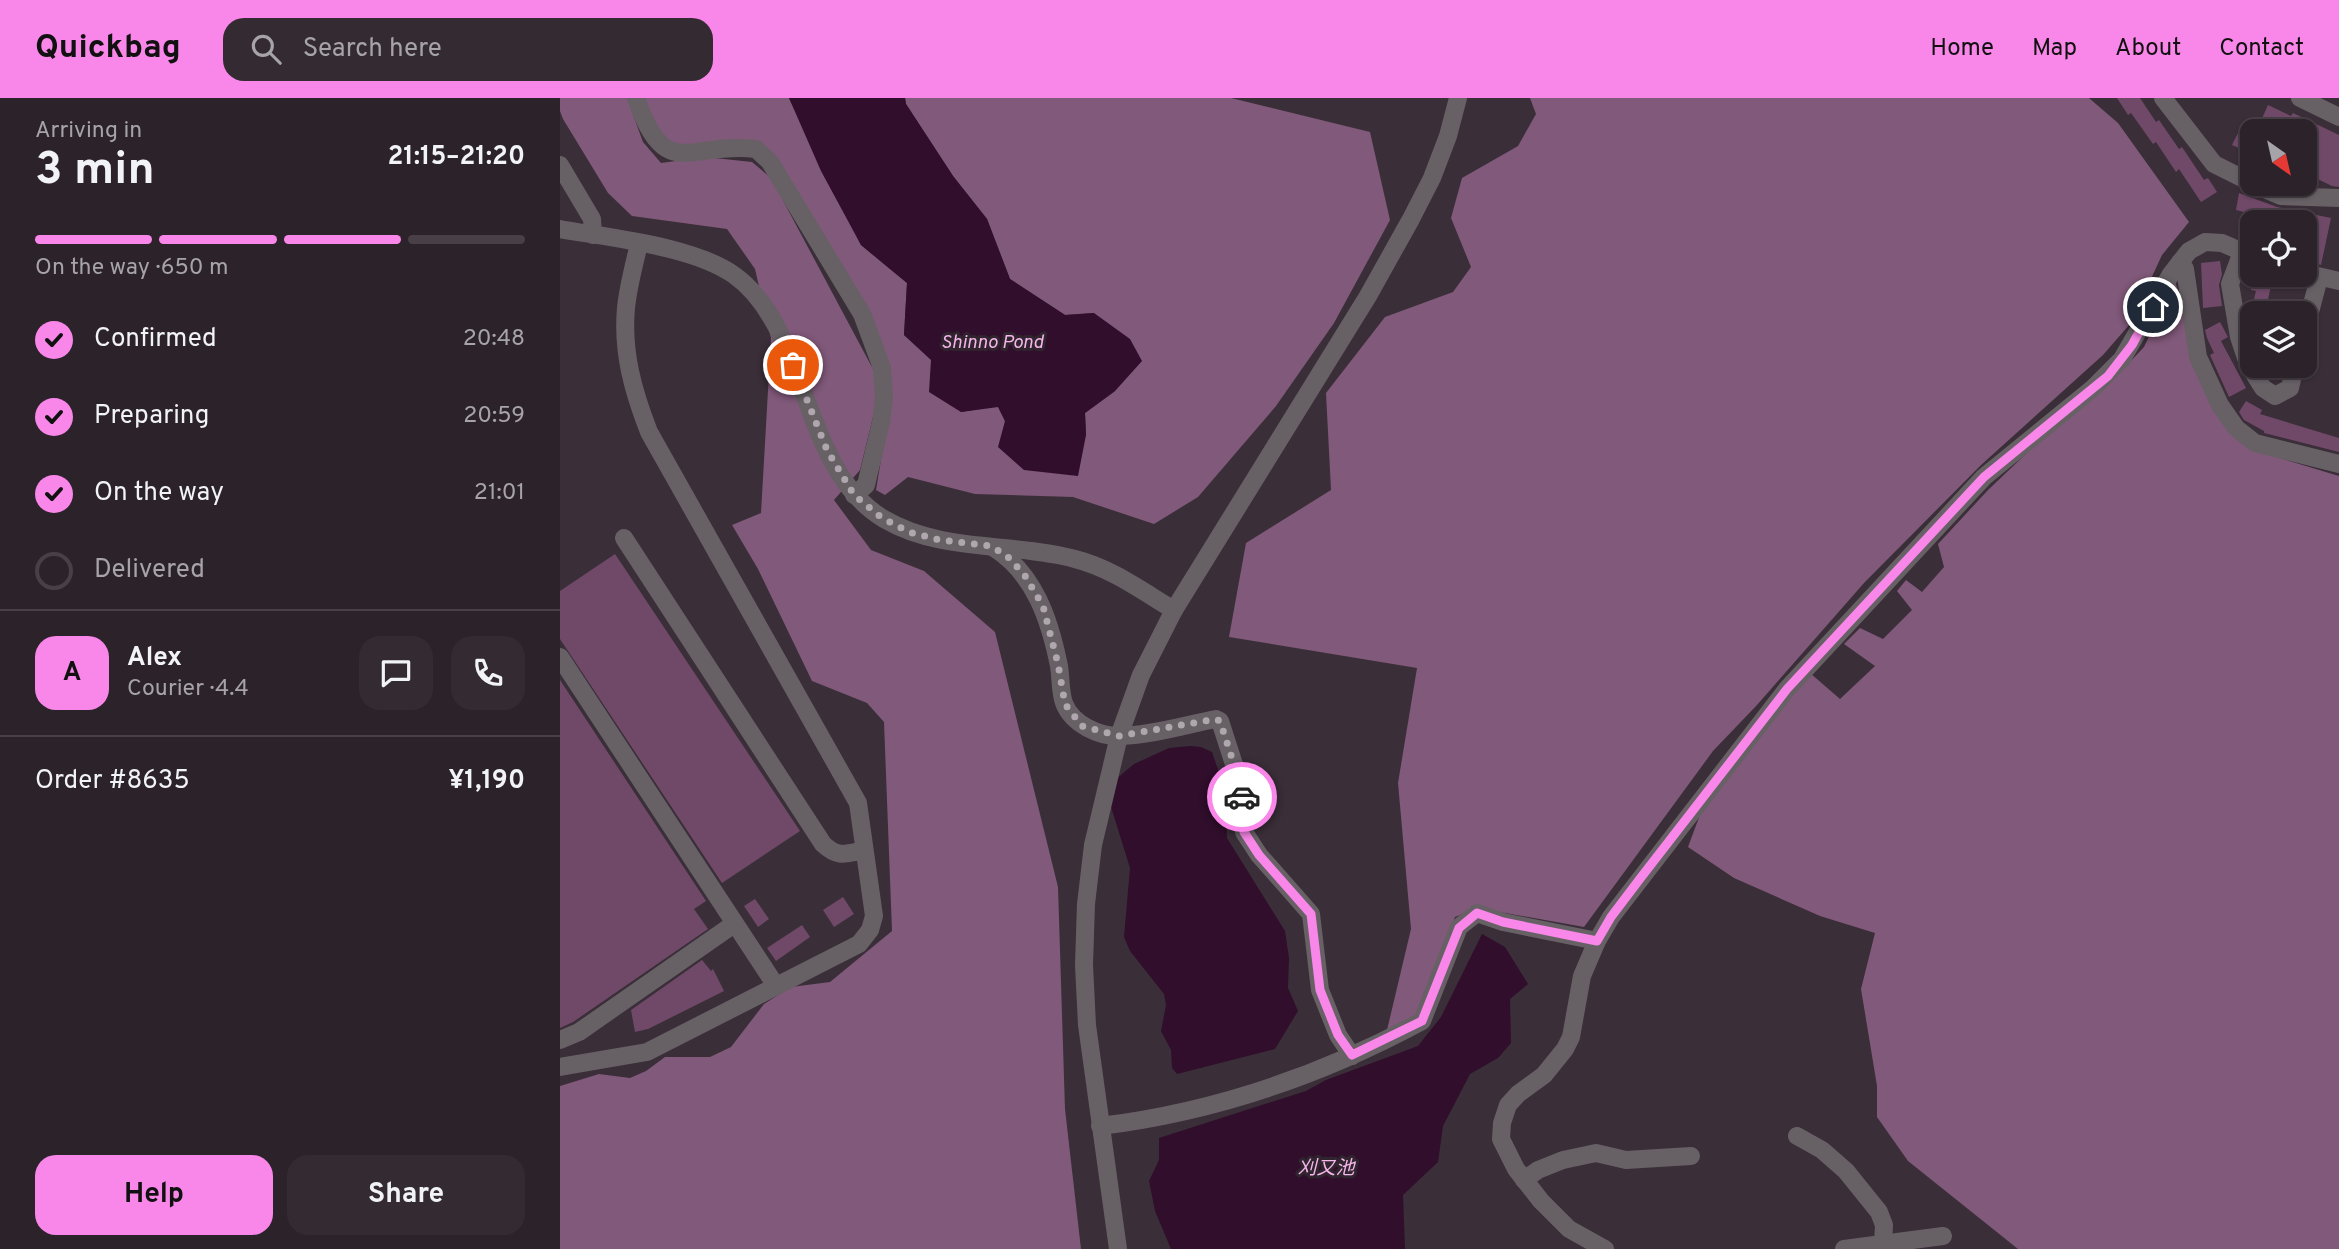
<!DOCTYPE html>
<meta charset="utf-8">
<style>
:root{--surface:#2c222a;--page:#342a32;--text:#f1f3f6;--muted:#a6a4a8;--line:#483f47;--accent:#f987e9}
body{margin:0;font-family:Overpass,"Noto Sans JP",sans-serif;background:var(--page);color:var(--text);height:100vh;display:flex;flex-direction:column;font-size:26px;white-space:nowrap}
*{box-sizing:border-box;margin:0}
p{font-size:23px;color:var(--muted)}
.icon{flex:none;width:38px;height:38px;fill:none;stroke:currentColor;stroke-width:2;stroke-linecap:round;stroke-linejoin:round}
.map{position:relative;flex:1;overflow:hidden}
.details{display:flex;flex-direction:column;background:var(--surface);width:560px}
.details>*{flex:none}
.needle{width:46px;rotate:146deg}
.buttons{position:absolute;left:1680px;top:21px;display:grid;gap:14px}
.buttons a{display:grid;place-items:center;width:77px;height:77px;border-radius:14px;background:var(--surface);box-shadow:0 2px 5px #0004,0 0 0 2px var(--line);font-size:35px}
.pin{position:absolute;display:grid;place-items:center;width:60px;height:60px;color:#fff;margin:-30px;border:4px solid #fff;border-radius:50%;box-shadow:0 2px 7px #0007}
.courier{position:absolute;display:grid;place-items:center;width:70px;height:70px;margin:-35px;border:5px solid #f987e9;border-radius:50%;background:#fff;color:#222;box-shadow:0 2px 9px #0007}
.headline em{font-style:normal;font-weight:700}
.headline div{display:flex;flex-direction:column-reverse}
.headline{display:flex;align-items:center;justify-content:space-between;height:119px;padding:0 35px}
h1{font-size:46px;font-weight:700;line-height:52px}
.bar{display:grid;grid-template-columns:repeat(4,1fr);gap:10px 7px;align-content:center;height:84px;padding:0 35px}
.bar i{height:9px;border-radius:5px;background:var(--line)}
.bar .selected{background:var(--accent)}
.bar p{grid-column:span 4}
.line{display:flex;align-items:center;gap:18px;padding:0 35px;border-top:2px solid var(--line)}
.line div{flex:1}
.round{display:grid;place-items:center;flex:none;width:74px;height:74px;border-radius:21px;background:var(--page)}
ol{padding:0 35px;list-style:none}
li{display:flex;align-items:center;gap:21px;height:77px}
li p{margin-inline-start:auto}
li .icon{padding:7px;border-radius:50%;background:var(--accent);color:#111;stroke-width:4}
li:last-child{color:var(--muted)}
li i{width:38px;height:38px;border:4px solid var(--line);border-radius:50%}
.action{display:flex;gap:14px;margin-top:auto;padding:14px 35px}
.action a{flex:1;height:80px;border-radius:21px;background:var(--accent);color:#111;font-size:28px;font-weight:700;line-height:80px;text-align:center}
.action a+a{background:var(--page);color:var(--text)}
header{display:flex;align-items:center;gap:42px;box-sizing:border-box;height:98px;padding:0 35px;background:var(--accent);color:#111}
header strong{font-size:33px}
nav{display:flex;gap:38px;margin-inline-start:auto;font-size:24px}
.search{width:490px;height:63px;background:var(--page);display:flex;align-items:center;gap:18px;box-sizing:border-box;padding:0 24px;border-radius:21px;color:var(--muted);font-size:26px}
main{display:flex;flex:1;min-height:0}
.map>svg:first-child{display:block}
.forest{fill:#81597a}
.water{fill:#300e2c}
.building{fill:#704969}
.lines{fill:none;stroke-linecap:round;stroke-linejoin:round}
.minor{stroke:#676166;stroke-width:18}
.done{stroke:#b0a6ae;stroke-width:7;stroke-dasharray:0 12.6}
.route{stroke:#f987e9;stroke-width:9}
.labels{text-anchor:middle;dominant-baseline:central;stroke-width:6;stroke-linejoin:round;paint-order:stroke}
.water-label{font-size:19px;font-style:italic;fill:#f5b5ea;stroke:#30242e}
</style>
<header>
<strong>Quickbag</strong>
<div class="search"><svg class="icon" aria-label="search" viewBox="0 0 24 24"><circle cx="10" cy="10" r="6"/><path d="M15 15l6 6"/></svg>Search here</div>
<nav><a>Home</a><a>Map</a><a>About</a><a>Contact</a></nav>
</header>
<main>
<section class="details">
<div class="headline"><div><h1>3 min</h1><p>Arriving in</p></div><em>21:15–21:20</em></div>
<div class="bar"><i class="selected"></i><i class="selected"></i><i class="selected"></i><i></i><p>On the way · 650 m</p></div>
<ol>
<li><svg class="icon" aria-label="check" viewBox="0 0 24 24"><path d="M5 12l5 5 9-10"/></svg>Confirmed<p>20:48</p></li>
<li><svg class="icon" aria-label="check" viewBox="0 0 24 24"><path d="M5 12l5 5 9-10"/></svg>Preparing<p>20:59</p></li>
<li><svg class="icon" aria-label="check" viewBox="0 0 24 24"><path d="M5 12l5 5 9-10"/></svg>On the way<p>21:01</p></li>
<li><i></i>Delivered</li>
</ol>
<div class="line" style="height:126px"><b class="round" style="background:var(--accent);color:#111">A</b><div><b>Alex</b><p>Courier · 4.4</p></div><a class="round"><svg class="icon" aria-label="chat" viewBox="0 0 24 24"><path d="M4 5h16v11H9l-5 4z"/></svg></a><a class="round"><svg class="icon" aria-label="phone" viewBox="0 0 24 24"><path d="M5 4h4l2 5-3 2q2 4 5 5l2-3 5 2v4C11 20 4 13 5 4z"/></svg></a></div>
<div class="line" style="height:91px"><div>Order #8635</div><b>¥1,190</b></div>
<div class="action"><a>Help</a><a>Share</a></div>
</section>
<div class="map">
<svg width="1779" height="1151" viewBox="0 0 1779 1151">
<rect width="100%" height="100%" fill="#3a2e38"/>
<g class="forest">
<polygon points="0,0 67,0 83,44 101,65 145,59 192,64 211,80 321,286 300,372 274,402 311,452 364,473 435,534 498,789 505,1011 521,1151 0,1151 0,988 39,976 70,980 86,973 105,959 150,959 171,949 204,906 231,889 270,884 332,833 324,624 307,605 252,583 198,471 172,427 201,415 211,240 195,171 167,131 72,118 48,95 3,21 0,13"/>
<polygon points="84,0 229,0 301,147 347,185 344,237 372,262 401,314 438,308 445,323 526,337 525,315 555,293 534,215 505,217 450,181 427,121 393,78 346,6 345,0 671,0 810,34 830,122 774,225 716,308 638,399 594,426 513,399 415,396 348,379 325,397 316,392 327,325 328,269 214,61 120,50 101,41"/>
<polygon points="970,0 1529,0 1558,25 1629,124 1602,157 1570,226 1543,257 1421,367 1304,485 1197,607 1153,653 1024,829 917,810 895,819 854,921 827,932 851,831 838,685 857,570 669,539 686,445 771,392 766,295 825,219 893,194 911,169 891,120 902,80 958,48 976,16"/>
<polygon points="1615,184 1627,216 1633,260 1693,352 1779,378 1779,1151 1458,1151 1348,1063 1317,1019 1317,988 1301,891 1315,835 1260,818 1174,780 1128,749 1141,714 1250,575 1280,601 1315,568 1284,546 1300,530 1323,541 1352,512 1337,493 1346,482 1362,494 1384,469 1378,446 1428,392 1487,336 1546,289 1584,249"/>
</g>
<g class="water">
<polygon points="229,0 345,0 346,6 393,78 427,121 450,181 505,217 534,215 570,241 582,263 555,293 525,315 526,337 518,378 464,372 438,349 445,323 438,309 401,314 369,294 371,262 344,237 347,185 301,147 261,73"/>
<polygon points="630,648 641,649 652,654 665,692 667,740 725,833 729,860 728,890 738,913 715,951 617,976 612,970 611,952 601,933 606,907 604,896 570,853 564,839 570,770 548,699 555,682 574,666 609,650"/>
<polygon points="922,836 945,849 968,886 950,901 951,945 938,960 910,976 883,1028 878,1064 843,1097 845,1151 611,1151 595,1113 589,1083 599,1062 599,1040 746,993 766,982 858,948 881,919"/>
</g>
<g class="building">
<polygon points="1557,0 1580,0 1596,24 1599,22 1619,51 1622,49 1644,82 1648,80 1657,94 1641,104 1619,71 1616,74 1596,44 1593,46 1571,15 1568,17"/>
<polygon points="1708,7 1731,18 1733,15 1779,37 1779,89 1772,88 1745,75 1745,33 1727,33 1717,29 1716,32 1700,25"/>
<polygon points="1681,29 1692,35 1692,44 1688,54 1672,47"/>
<polygon points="1679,95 1717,109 1771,120 1761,167 1745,163 1750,124 1713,124 1692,120 1692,143 1679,140 1684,114 1676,112"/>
<polygon points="1660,163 1662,176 1659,187 1662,208 1643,210 1641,165"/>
<polygon points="1694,177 1713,179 1705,215 1687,215 1686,210 1696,205 1693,205 1696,193 1691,192"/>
<polygon points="1660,224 1668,239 1661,243 1686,290 1669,299 1650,257 1654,255 1647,240 1645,232"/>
<polygon points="1686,303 1702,312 1700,316 1779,340 1779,354 1704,335 1704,333 1684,322 1679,314"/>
<polygon points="55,456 240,733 162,785 0,541 0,493"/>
<polygon points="0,582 146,803 134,811 148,831 13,924 0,930"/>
<polygon points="283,799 294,816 274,829 263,812"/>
<polygon points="195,801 209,821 198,829 184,808"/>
<polygon points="242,827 250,839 216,863 207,850"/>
<polygon points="142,862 151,873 153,871 164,893 88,931 75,934 71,912"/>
</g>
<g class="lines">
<g class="minor">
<path d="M76,0C106,86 128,43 196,51L210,64L302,216L322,270L324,300L321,324L306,387L294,397"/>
<polyline points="1603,0 1654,66 1692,85"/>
<polyline points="1740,0 1779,19"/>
<polyline points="0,67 32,121 33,137"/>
<polyline points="1693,86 1721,98 1779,100"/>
<path d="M0,131C50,140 133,148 174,177C250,231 239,370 324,421C382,455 452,444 515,461C551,470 582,493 614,512"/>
<polyline points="1682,154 1670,186 1679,239 1688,266 1703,290 1715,298 1730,290 1735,268"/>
<polyline points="1620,164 1625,171 1638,259 1660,307 1676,330 1695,345 1779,366"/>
<polyline points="1745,175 1779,183"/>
<polyline points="1745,233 1759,180"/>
<path d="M64,440L263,746C278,760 285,756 304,752"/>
<path d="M434,450C475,476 490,523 499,568C501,580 500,594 504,605C512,626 539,639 561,638C592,637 625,627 656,621L660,623L681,688L684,734L699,757L751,816L760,892L778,937L792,958"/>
<polyline points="0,559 216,888"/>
<polyline points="0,942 19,934 174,826"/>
<path d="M0,969L87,954L299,846L310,832L314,818L298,705L89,334C73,293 62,254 66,210C68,189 74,167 79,146"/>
<path d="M540,1028C654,1014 762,977 862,923L899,829L917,815L943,824L1037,843"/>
<polyline points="1237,1038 1262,1052 1286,1073 1319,1114 1324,1127 1323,1146"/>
<polyline points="964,1082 978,1072 1003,1062 1036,1055 1066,1062 1131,1058"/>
<polyline points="558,1151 527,927 524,867 526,806 533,747 559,638 581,577 614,512 808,198 851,121 872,80 888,38 898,0"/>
<polyline points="1045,1151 1009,1131 981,1103 956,1071 941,1041 942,1025 948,1007 958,996 984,977 1005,951 1011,939 1022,878 1037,843 1051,819 1227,591 1424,379 1532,291 1562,261 1611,176 1629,153 1645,144 1662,145 1692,158"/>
<polyline points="1284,1151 1383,1138"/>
</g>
</g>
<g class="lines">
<polyline class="done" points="233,267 267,352 294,397 322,420 349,434 380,442 431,448 447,458 464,476 483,508 498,566 505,606 522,628 559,638 656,621 660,623 681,688 682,699"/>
<polyline class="route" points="682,699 684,734 699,757 751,816 760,892 778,937 792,957 862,923 899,830 917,815 943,824 1037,843 1051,819 1079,782 1227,591 1424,379 1548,278 1572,247 1593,209"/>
</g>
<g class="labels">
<g class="water-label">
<text x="432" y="245">Shinno Pond</text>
<text x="766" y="1071">刈又池</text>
</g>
</g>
</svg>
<div class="buttons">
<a><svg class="needle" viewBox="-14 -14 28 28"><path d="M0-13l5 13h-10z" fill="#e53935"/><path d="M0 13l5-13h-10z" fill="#a6a4a8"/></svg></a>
<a><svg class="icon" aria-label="locate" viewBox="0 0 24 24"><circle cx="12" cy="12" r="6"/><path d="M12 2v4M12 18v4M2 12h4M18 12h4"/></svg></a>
<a><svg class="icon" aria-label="layers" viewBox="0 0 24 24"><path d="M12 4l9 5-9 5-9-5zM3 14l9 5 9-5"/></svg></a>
</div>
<div class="pin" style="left:233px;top:267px;background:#ea580c"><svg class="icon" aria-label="bag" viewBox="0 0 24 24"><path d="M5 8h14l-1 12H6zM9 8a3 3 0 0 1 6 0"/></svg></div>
<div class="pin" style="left:1593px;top:209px;background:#1f2937"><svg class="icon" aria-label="home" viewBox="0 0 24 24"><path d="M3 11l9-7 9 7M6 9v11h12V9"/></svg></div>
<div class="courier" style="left:682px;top:699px"><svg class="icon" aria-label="car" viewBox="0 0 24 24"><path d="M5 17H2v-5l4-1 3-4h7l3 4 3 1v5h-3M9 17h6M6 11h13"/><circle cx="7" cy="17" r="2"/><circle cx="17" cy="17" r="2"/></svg></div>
</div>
</main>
